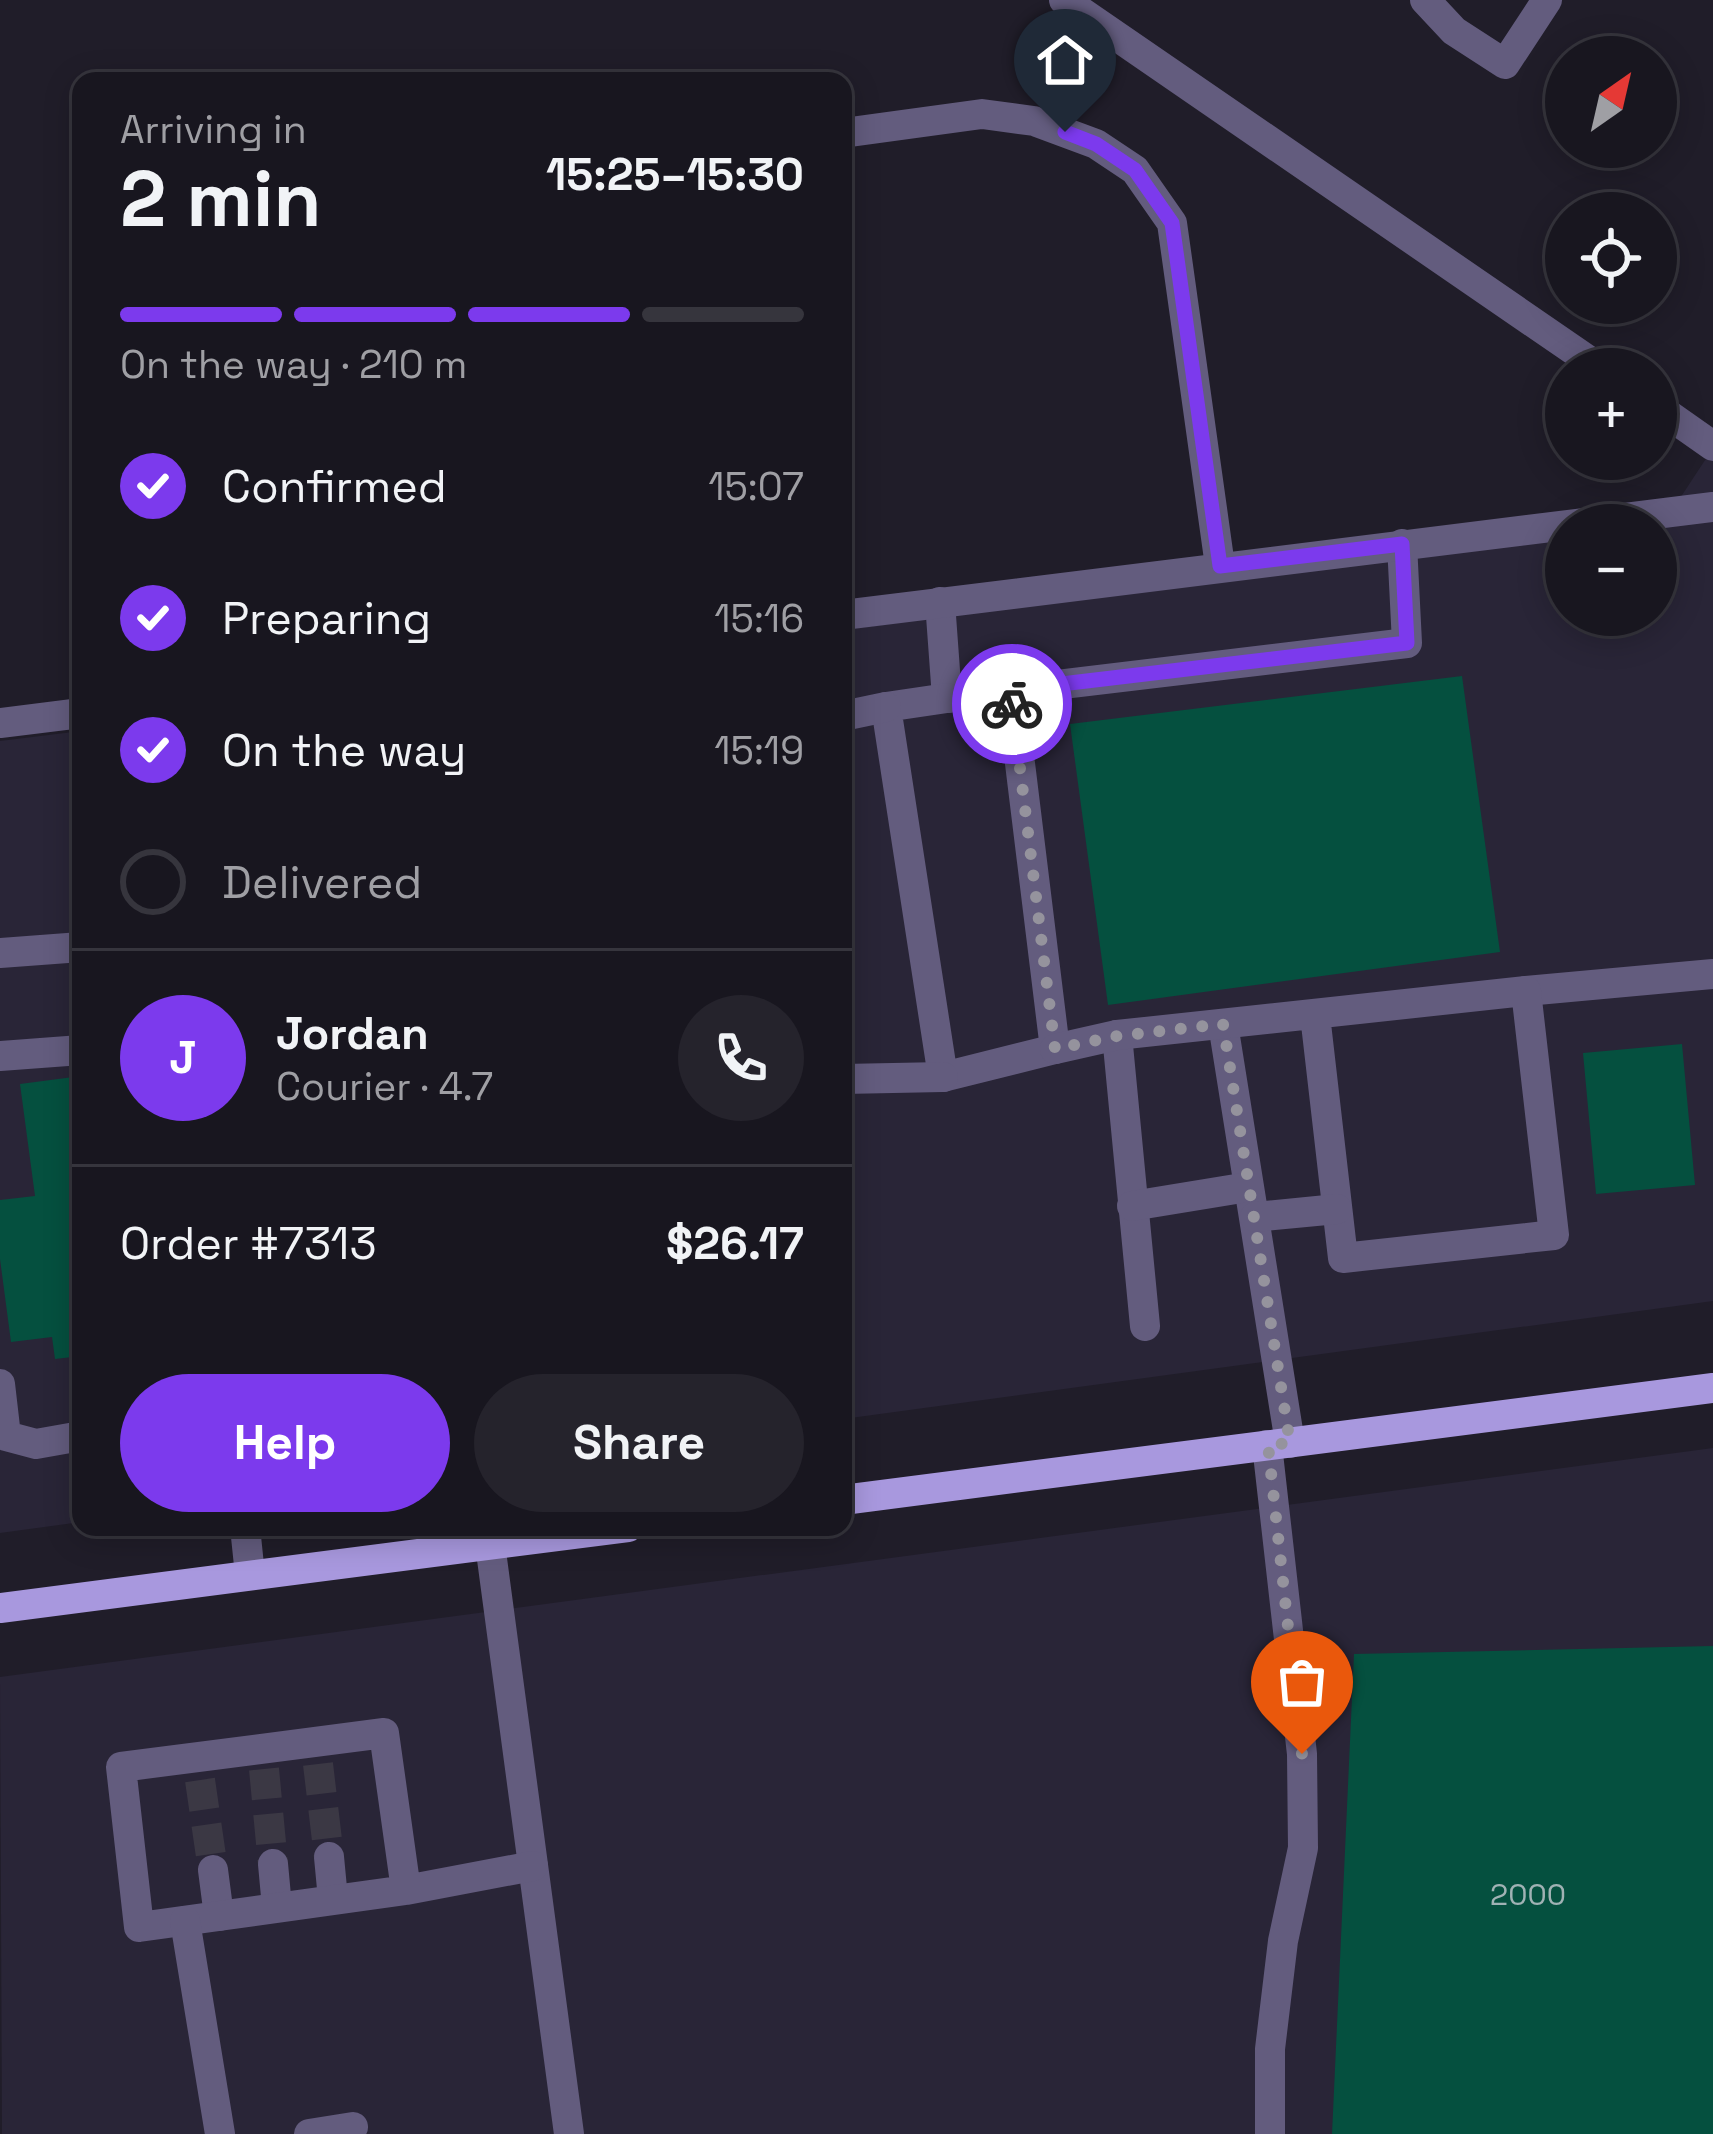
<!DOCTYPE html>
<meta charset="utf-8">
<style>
:root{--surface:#18161f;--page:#25232c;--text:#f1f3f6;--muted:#9f9fa4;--line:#36353d;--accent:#7c3aed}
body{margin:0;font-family:"Space Grotesk",sans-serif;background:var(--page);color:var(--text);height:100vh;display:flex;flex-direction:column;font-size:45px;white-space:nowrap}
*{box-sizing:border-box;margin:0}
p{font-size:39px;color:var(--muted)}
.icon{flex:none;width:66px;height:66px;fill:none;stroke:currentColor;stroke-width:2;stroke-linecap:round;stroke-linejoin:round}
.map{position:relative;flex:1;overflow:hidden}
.details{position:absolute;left:72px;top:72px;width:780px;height:1464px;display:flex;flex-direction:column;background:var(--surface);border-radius:24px;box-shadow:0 6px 30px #0003,0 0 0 3px var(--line)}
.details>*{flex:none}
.needle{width:78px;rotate:34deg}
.tools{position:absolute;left:1545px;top:36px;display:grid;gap:24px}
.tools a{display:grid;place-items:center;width:132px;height:132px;border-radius:50%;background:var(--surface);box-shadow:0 6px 30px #0003,0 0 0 3px var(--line);font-size:60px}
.pin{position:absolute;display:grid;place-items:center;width:102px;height:102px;color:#fff;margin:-123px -51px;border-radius:50% 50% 50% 0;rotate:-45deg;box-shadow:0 0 12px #0007}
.pin .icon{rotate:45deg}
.courier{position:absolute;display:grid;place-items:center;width:120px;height:120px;margin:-60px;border:9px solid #7c3aed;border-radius:50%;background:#fff;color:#222;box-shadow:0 3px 15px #0007}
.head em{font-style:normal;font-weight:800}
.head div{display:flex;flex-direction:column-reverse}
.head{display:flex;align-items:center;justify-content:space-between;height:204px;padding:0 48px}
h1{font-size:78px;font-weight:800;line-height:90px}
.bar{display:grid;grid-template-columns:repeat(4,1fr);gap:18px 12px;align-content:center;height:144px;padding:0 48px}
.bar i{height:15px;border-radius:9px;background:var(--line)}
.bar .current{background:var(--accent)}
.bar p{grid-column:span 4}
.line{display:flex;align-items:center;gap:30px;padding:0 48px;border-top:3px solid var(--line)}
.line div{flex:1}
.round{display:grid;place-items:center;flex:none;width:126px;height:126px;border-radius:63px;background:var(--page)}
ol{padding:0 48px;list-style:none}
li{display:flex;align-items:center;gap:36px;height:132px}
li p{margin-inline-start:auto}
li .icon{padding:12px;border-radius:50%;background:var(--accent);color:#fff;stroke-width:4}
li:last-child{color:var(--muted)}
li i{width:66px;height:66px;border:6px solid var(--line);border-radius:50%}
.button{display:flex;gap:24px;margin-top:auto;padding:24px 48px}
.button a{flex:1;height:138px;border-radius:72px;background:var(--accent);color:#fff;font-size:48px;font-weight:800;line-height:138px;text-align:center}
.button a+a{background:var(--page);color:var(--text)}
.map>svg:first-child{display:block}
.built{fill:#292537}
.building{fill:#05503f}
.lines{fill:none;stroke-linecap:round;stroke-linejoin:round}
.minor-tunnel{stroke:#3b3844;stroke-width:30;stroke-dasharray:30 15;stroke-linecap:butt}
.minor{stroke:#635c7e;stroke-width:30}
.major{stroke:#a898de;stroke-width:30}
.done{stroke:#95939d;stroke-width:12;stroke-dasharray:0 21.6}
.route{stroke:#7c3aed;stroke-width:15}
.labels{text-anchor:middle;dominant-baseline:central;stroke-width:9;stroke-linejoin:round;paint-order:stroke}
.number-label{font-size:30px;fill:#a0b2b4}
</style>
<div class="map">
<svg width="1713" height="2134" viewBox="0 0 1713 2134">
<rect width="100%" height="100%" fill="#201d29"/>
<g class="built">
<polygon points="1713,448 1713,1301 843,1419 843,630 1566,534 1566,615 1656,615 1656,525 1665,521"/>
<polygon points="81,731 81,1522 0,1533 0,741"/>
<polygon points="1713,1448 1713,2134 2,2134 0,1677"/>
</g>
<g class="building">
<polygon points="1462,676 1500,952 1108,1005 1070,724"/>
<polygon points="1682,1044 1695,1185 1596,1194 1583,1053"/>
<polygon points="81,1076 81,1356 55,1359 52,1337 11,1342 0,1259 0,1200 35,1196 20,1084"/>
<polygon points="1713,1646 1713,2134 1332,2134 1354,1654"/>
</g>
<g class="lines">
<g class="minor-tunnel">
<polyline points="318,1764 329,1857"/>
<polyline points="264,1769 273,1864"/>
<polyline points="200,1780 213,1870"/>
</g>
<g class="minor">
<polyline points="1064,0 1601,369"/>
<polyline points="1425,0 1454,31 1505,64 1547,0"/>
<polyline points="843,133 982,114 1034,121 1096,144 1135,170 1172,223 1220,566"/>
<polyline points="1656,406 1713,446"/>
<polyline points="940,602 947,698 1407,643 1402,544"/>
<polyline points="843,615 1713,507"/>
<polyline points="947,698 886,707 943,1077 1055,1049 1011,690"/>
<polyline points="843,716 886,707"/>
<polyline points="0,723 81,713"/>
<polyline points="0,953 81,947"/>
<polyline points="1526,991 1713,974"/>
<polyline points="1223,1024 1290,1443"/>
<polyline points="1117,1035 1145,1326"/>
<polyline points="1055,1049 1117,1035 1526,991 1554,1235 1343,1258 1315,1015"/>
<polyline points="0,1056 81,1050"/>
<polyline points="843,1079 943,1077"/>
<polyline points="1132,1206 1248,1187"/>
<polyline points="1255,1217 1337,1209"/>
<polyline points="0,1384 6,1436 36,1444 81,1436"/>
<polyline points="1267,1445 1302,1754 1303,1848 1283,1941 1270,2049 1270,2134"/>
<polyline points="245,1527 250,1575"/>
<polyline points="490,1544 569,2134"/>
<polyline points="329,1857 333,1899"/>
<polyline points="273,1864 277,1907"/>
<polyline points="213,1870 219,1916"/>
<polyline points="406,1890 384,1733 121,1767 139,1927 406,1890 533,1866"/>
<polyline points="185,1921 220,2134"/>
<polyline points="309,2134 353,2127"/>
</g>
<g class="major">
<polyline points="843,1500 1713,1388"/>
<polyline points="0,1608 628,1527"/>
</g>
</g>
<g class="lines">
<polyline class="done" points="1012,704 1055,1049 1117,1036 1223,1024 1290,1443 1268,1445 1302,1754"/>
<polyline class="route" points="1012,704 1011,690 1407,643 1402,544 1220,566 1172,223 1135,170 1096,144 1065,132"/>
</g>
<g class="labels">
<g class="number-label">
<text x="1528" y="1894">2000</text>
</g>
</g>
</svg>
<div class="tools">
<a><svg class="needle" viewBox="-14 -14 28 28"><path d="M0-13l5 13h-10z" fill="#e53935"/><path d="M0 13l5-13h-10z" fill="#9f9fa4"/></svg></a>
<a><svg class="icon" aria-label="locate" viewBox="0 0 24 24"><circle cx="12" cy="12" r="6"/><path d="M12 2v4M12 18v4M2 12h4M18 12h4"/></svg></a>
<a>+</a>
<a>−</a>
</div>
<div class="pin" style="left:1302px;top:1754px;background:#ea580c"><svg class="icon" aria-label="bag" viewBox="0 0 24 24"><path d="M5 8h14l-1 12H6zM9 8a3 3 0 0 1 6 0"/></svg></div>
<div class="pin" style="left:1065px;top:132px;background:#1f2937"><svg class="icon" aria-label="home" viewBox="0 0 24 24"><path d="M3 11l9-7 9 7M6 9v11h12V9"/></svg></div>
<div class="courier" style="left:1012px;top:704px"><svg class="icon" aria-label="bike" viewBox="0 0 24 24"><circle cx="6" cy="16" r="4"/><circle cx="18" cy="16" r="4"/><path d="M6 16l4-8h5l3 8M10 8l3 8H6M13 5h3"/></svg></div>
<section class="details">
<div class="head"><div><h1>2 min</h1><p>Arriving in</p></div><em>15:25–15:30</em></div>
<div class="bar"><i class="current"></i><i class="current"></i><i class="current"></i><i></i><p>On the way · 210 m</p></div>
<ol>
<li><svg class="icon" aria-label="check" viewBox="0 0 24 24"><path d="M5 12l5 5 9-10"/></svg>Confirmed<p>15:07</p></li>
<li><svg class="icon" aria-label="check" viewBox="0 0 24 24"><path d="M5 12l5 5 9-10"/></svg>Preparing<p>15:16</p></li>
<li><svg class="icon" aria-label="check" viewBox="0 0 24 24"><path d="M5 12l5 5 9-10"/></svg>On the way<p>15:19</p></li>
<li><i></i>Delivered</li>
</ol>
<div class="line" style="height:216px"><b class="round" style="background:var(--accent);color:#fff">J</b><div><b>Jordan</b><p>Courier · 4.7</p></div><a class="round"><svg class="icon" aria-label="phone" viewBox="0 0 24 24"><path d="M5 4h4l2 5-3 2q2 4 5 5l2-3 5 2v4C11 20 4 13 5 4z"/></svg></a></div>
<div class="line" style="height:156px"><div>Order #7313</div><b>$26.17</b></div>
<div class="button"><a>Help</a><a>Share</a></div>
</section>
</div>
